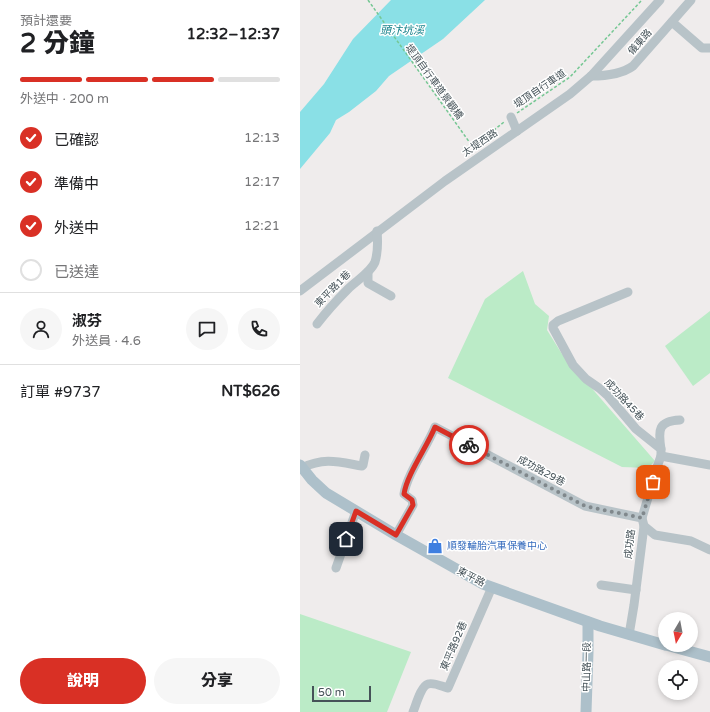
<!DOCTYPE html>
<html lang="zh-TW">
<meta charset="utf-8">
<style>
:root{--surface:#fff;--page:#f6f6f6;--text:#202124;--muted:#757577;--line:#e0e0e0;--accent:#d93025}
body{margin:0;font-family:"Varela Round","Noto Sans TC",sans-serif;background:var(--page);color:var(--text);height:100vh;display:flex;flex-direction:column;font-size:15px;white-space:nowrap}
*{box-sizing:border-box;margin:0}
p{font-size:13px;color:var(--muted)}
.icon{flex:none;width:22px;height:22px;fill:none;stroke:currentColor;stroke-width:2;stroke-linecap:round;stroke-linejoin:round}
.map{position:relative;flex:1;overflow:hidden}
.panel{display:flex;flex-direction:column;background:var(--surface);width:300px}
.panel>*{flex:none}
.needle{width:26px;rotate:190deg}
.fabs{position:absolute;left:358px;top:612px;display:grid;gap:8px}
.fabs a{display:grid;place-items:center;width:40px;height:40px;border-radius:50%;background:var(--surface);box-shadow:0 2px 6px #0003;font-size:20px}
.scale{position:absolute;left:12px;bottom:10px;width:59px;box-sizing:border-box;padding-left:4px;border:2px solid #455258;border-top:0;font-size:11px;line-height:14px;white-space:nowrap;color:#455258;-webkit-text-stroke:3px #fff;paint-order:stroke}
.pin{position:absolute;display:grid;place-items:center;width:34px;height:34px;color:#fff;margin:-17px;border-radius:8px;box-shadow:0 2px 6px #0006}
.courier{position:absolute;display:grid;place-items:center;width:40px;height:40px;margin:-20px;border:3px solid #d93025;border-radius:50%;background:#fff;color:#222;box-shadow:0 1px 5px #0007}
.summary em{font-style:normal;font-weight:800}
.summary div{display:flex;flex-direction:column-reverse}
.summary{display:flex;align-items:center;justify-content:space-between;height:68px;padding:0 20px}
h1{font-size:26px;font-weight:800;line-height:30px}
.bar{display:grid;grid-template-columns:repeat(4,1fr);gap:6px 4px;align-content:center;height:48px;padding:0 20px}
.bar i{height:5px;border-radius:3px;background:var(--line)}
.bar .current{background:var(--accent)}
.bar p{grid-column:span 4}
.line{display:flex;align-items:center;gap:10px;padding:0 20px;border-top:1px solid var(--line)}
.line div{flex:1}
.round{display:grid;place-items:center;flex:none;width:42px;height:42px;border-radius:21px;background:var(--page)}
ol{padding:0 20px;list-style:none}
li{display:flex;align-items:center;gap:12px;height:44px}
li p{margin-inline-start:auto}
li .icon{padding:4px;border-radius:50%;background:var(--accent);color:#fff;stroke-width:4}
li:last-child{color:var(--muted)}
li i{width:22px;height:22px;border:2px solid var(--line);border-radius:50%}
.cta{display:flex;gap:8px;margin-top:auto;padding:8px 20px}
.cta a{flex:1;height:46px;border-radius:24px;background:var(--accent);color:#fff;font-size:16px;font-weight:800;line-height:46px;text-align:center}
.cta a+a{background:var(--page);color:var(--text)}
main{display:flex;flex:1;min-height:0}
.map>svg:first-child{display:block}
.green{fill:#bbebc7}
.water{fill:#8ae0e6}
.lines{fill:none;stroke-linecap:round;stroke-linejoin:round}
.path{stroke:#75c793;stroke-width:1.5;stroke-dasharray:3 2;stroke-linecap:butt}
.minor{stroke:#b8c3c8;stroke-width:9}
.major{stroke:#adc0ca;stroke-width:11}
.done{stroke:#80888c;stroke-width:4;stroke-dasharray:0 7.2}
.route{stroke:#d93025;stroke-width:5}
.labels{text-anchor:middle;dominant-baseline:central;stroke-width:3;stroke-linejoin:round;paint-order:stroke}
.street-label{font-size:10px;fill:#455258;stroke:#fff}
.shop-label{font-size:10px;fill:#366cbe;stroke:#fff;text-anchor:start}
.water-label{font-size:11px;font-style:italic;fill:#138089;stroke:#fff}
</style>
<main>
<section class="panel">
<div class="summary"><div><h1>2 分鐘</h1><p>預計還要</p></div><em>12:32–12:37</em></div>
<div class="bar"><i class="current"></i><i class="current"></i><i class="current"></i><i></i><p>外送中 · 200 m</p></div>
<ol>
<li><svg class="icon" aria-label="check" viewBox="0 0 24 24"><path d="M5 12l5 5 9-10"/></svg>已確認<p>12:13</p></li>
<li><svg class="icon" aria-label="check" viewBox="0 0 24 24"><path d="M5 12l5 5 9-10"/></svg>準備中<p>12:17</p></li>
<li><svg class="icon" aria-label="check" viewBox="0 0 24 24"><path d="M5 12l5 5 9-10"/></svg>外送中<p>12:21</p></li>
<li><i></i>已送達</li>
</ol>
<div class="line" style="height:72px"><a class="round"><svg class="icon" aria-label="person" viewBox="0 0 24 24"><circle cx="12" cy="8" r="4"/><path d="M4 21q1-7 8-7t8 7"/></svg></a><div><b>淑芬</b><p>外送員 · 4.6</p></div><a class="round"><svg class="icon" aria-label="chat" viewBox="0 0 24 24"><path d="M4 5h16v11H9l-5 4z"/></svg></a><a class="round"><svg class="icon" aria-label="phone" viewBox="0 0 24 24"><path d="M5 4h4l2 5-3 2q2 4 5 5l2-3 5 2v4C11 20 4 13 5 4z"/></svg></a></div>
<div class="line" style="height:52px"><div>訂單 #9737</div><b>NT$626</b></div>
<div class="cta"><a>說明</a><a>分享</a></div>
</section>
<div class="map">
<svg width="410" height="712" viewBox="0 0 410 712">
<rect width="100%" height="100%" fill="#efecec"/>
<g class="green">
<polygon points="223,271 235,304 249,316 247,330 262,354 355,461 348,468 322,467 148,378 185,299"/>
<polygon points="410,311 410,373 393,386 365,346"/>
<polygon points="0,614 111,652 87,712 0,712"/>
</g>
<polygon class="water" points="91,0 185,0 143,39 89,76 76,91 49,112 36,120 30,133 0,169 0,112 24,84 53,39"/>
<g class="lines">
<g class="path">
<polyline points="68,0 175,150"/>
<polyline points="217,113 270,77 342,0"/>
<polyline points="177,148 179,142 204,122"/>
</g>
<g class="minor">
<polyline points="372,22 402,48 410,48"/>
<path d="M291,76C305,76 322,74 333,66L391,0"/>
<polyline points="211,117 217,131"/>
<polyline points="68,272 68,283 91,296"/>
<polyline points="0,291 145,181 270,94 291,76 360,0"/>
<polyline points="328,292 258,321 253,325 253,328 273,365 286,379 299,388 308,396 336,429 361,449 361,456"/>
<path d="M17,324C27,311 37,300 48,289C56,281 71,272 75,262C78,252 78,242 77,231"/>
<path d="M361,449C358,430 358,421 380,420"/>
<path d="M2,468C24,457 39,462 62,466L63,465L65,455"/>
<polyline points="344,526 355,535 391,541 410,550"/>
<path d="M96,535L113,505L112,500L104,494C107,474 127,447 135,427L285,506L342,518"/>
<polyline points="36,568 56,511"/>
<polyline points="301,585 336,590"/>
<polyline points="329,635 334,605 344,526 342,518 357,467 361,456 410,465"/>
<path d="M113,712C116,705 121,686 128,684C134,682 143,687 148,688L192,587"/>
</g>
<g class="major">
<polyline points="0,465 12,480 26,493 96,535 183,584 300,626 365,645"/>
<polyline points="366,645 410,657"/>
<polyline points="286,712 288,652 288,622"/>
</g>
</g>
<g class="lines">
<polyline class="done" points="169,445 285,506 342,518 353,482"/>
<path class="route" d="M46,539L56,511L96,535L113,505L112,500L104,494C107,474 127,447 135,427L169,445"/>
</g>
<defs>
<symbol id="shop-bare" viewBox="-9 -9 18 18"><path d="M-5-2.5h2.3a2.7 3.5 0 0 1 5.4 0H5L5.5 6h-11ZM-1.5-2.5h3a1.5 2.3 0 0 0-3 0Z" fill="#3f7fe0" stroke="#fff" stroke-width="2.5" paint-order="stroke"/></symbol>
</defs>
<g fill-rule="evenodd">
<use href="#shop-bare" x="124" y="535" width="22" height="22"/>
</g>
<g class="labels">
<g class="street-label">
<text transform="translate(340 42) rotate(-48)">儀東路</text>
<text transform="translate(134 82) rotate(54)">堤頂自行車道景觀橋</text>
<text transform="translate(240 89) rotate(-34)">堤頂自行車道</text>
<text transform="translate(180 143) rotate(-34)">太堤西路</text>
<text transform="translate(33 289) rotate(-46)">東平路1巷</text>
<text transform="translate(324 400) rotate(47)">成功路45巷</text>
<text transform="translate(241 471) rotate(28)">成功路29巷</text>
<text transform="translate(330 544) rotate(-83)">成功路</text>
<text transform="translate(171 577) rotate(27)">東平路</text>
<text transform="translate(154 646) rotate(-67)">東平路92巷</text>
<text transform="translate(287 667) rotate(-89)">中山路一段</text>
</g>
<g class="shop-label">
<text x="147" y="546">順發輪胎汽車保養中心</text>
</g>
<g class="water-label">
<text x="102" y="30">頭汴坑溪</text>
</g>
</g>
</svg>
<div class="fabs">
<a><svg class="needle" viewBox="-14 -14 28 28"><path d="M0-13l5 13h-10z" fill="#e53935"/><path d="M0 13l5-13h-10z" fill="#757577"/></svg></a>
<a><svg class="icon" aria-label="locate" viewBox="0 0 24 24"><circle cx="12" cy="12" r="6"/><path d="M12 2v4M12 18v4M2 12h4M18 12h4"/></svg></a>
</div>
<div class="scale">50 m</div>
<div class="pin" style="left:353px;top:482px;background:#ea580c"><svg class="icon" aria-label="bag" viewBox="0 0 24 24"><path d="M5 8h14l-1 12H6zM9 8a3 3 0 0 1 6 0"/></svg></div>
<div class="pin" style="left:46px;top:539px;background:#1f2937"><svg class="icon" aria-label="home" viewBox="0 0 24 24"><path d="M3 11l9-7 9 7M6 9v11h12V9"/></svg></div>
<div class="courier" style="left:169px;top:445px"><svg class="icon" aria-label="bike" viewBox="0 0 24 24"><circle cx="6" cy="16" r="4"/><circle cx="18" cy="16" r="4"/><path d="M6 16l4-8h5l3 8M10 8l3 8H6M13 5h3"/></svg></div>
</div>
</main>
